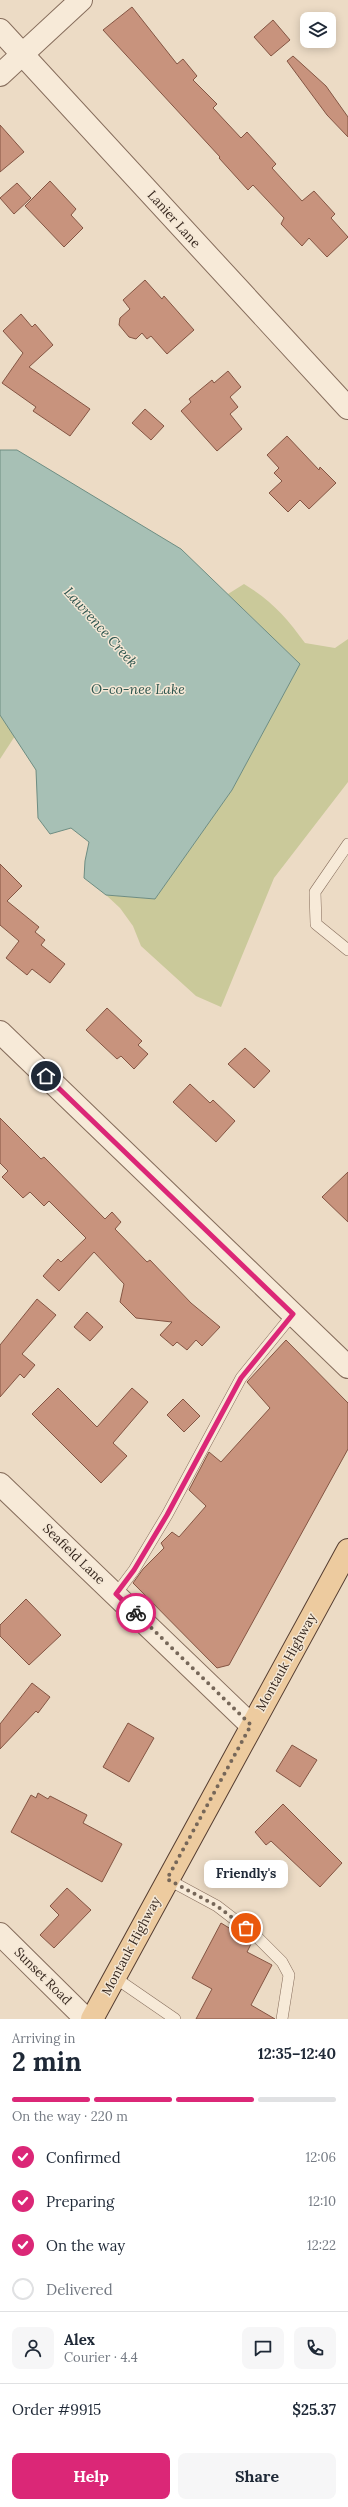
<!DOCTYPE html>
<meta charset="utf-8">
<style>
:root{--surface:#fff;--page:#f6f6f7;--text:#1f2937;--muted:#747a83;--line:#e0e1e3;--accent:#db2777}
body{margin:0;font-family:Lora,serif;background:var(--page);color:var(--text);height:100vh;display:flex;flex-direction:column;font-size:15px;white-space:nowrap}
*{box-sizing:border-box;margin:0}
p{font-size:13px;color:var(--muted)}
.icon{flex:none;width:22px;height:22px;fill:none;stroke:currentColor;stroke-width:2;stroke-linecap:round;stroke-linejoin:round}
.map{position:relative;height:2019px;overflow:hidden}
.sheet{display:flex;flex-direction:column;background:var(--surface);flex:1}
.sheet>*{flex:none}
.fabs{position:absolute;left:300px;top:12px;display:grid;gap:8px}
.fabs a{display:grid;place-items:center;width:36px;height:36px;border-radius:8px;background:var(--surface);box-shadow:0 2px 10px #0003;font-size:20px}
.pin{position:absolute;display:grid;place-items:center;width:34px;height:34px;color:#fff;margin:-17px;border:2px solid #fff;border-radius:50%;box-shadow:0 1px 4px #0007}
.courier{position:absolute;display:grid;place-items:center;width:40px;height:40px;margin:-20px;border:3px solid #db2777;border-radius:50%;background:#fff;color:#222;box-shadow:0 1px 5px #0007}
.bubble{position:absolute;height:28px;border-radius:8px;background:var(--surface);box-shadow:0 2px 10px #0003;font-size:13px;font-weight:700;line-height:28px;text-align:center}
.overview em{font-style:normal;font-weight:700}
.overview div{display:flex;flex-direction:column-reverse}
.overview{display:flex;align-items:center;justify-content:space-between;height:68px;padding:0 12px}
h1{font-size:26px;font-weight:700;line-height:30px}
.bar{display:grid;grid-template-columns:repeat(4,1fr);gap:6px 4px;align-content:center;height:48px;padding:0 12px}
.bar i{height:5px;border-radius:3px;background:var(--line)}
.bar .selected{background:var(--accent)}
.bar p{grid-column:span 4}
.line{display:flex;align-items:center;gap:10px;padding:0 12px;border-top:1px solid var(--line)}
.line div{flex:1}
.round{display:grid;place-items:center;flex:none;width:42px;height:42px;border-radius:8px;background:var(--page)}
ol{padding:0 12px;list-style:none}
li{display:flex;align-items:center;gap:12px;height:44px}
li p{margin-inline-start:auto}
li .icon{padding:4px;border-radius:50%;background:var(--accent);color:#fff;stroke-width:4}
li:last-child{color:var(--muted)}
li i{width:22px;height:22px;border:2px solid var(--line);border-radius:50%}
.primary-button{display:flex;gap:8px;margin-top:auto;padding:8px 12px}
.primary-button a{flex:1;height:46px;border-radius:8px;background:var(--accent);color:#fff;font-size:16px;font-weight:700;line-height:46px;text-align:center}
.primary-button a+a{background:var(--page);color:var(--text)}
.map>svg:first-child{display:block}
.green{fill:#cac99a}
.water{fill:#a7c0b5;stroke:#6e8d82}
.building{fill:#c8937d;stroke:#845543}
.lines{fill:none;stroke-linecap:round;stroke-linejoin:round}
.lane-casing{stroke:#866d5c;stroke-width:12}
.street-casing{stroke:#866d5c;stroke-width:24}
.primary-casing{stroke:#543c30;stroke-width:24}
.lane{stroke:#f7ead8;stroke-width:11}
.street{stroke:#f7ead8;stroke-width:22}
.primary{stroke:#edcb9f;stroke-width:22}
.done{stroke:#766759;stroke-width:4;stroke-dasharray:0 7.2}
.route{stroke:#db2777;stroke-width:5}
.labels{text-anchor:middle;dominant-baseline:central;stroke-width:3;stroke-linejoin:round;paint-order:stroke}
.street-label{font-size:13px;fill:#37281f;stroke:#f4e7d5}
.water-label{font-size:14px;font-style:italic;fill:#2f564f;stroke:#f4e7d5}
</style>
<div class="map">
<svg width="348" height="2019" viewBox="0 0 348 2019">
<rect width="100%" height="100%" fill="#ecdbc5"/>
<g class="green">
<path d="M244,584C272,601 286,617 305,643L335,648L348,639V782L274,878L221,1007L196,996L141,946L133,926L120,908L106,895L155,899L232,790L300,664L228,594Z"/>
<polygon points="0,715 15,736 0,759"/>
</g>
<polygon class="water" points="0,450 17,450 181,549 300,664 232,790 155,899 106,895 84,878 85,861 89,842 71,828 50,834 38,818 36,770 0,715"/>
<g class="building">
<polygon points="132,7 177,64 183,59 197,76 193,80 217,104 213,108 241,138 247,132 276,164 272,168 302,201 314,191 335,214 331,218 348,237 327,257 309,238 302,246 281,224 284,218 253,185 248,190 219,158 220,157 103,30"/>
<polygon points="273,20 290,40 271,56 254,37"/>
<polygon points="293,56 326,86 348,117 348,137 327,115 287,61"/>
<polygon points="0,125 24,152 0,172"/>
<polygon points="50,181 76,209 71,215 83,228 64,247 25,206"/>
<polygon points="17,183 31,198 14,214 0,198"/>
<polygon points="145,280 162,299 164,296 194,330 167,354 151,336 147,339 142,333 136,339 129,337 119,325 120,318 130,309 123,300"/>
<polygon points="21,314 32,327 35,324 53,345 29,367 90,409 70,436 33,411 36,407 2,383 23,353 3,331"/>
<polygon points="228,371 241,387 230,397 238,407 230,414 242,429 217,451 181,411 191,402 189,399 212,380 214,383"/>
<polygon points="145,409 164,426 151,440 132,423"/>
<polygon points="287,436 319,470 320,467 336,483 309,509 300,500 288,512 269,493 282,481 274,473 279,468 267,455"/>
<polygon points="0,864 22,886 7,901 39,927 35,932 45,940 41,945 65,964 50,983 32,969 27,975 6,958 19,941 0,925"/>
<polygon points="107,1008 142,1041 138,1045 148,1054 134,1069 121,1056 117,1059 86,1030"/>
<polygon points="245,1048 270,1071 254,1088 228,1064"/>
<polygon points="190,1084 210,1103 213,1100 235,1121 216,1142 173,1102"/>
<polygon points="0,1118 41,1159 44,1157 105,1219 112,1212 121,1222 115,1229 147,1262 150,1260 191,1303 220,1327 202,1346 196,1340 187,1350 177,1342 173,1346 160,1335 172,1322 136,1318 120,1302 124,1284 94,1252 59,1291 43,1276 58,1259 61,1262 86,1238 49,1201 44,1206 30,1192 23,1198 2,1177 8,1171 0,1163"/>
<polygon points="348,1172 348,1222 322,1197"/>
<polygon points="37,1299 56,1315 22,1354 35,1365 24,1378 20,1374 0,1397 0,1345"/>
<polygon points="87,1312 103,1327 90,1341 74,1327"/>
<polygon points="286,1340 348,1403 348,1449 229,1665 217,1668 133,1583 143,1569 164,1548 161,1543 172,1532 179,1537 206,1506 189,1490 209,1452 221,1462 270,1408 247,1382"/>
<polygon points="58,1388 97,1427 132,1388 148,1402 113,1443 127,1456 101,1483 32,1414"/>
<polygon points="183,1399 200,1416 184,1432 167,1415"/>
<polygon points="26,1599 61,1635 29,1665 0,1636 0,1625"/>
<polygon points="32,1683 50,1697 38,1713 36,1711 0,1749 0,1724"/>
<polygon points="128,1723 154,1738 129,1782 103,1767"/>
<polygon points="292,1745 317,1760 300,1787 276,1771"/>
<polygon points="38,1793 48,1799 50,1796 87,1815 83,1823 122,1844 102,1882 11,1832 31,1795 36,1798"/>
<polygon points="283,1804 342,1863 320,1887 271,1841 266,1845 255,1832"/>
<polygon points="67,1888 91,1910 54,1948 40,1935 59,1915 50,1906"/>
<polygon points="221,1923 252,1942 247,1952 272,1965 251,2005 275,2019 196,2019 212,1989 192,1978"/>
</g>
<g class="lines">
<defs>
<g id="lane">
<polyline points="348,844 315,892 316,924 348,950"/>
<polyline points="116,1594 134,1570 167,1515 241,1378 293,1314"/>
<polyline points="167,1879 217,1906 256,1936 282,1962 289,1975 282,2019"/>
<polyline points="114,1977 175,2019"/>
</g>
<g id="street">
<polyline points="0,30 348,408"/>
<polyline points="0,75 81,0"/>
<polyline points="0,1032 348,1367"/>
<polyline points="0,1484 251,1725"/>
<polyline points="0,1934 86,2019"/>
</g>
<polyline id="primary" points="92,2019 348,1550"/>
</defs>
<use href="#lane" class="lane-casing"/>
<use href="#street" class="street-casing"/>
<use href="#primary" class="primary-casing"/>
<use href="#lane" class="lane"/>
<use href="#street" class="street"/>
<use href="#primary" class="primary"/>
</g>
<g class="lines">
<polyline class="done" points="136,1613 251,1725 167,1879 217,1906 246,1928"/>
<polyline class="route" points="46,1076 293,1314 241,1378 167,1515 134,1570 116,1594 136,1613"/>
</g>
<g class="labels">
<g class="street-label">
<text transform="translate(174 219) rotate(48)">Lanier Lane</text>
<text transform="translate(74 1554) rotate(44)">Seafield Lane</text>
<text transform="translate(286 1662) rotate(-61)">Montauk Highway</text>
<text transform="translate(131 1946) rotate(-62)">Montauk Highway</text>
<text transform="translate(43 1976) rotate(45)">Sunset Road</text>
</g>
<g class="water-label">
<text transform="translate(101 627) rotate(48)">Lawrence Creek</text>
<text x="138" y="689">O-co-nee Lake</text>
</g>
</g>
</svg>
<div class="fabs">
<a><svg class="icon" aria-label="layers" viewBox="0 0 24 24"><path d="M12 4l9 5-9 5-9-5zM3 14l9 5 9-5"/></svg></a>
</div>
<div class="pin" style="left:246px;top:1928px;background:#ea580c"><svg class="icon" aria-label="bag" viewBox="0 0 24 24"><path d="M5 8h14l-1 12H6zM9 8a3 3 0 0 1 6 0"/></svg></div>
<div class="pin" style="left:46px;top:1076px;background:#1f2937"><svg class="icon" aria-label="home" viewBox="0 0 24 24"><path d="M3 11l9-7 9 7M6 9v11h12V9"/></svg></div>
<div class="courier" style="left:136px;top:1613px"><svg class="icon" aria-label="bike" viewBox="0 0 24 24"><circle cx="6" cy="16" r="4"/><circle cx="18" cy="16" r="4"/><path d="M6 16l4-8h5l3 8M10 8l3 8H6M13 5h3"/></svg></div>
<div class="bubble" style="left:204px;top:1860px;width:84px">Friendly's</div>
</div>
<section class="sheet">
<div class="overview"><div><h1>2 min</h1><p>Arriving in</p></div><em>12:35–12:40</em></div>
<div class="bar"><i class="selected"></i><i class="selected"></i><i class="selected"></i><i></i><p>On the way · 220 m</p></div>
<ol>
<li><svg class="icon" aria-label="check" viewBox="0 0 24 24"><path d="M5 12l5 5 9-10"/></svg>Confirmed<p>12:06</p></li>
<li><svg class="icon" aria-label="check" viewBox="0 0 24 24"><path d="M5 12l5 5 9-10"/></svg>Preparing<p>12:10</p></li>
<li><svg class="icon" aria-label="check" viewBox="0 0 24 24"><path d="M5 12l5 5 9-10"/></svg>On the way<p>12:22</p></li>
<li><i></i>Delivered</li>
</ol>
<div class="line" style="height:72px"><a class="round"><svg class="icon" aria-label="person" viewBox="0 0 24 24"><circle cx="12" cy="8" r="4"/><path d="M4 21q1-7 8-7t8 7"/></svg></a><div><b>Alex</b><p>Courier · 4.4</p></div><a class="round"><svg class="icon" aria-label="chat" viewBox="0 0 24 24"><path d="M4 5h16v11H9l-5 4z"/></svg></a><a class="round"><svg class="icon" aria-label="phone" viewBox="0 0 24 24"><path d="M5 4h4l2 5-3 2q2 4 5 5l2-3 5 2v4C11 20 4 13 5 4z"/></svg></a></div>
<div class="line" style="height:52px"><div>Order #9915</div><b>$25.37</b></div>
<div class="primary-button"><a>Help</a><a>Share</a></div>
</section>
